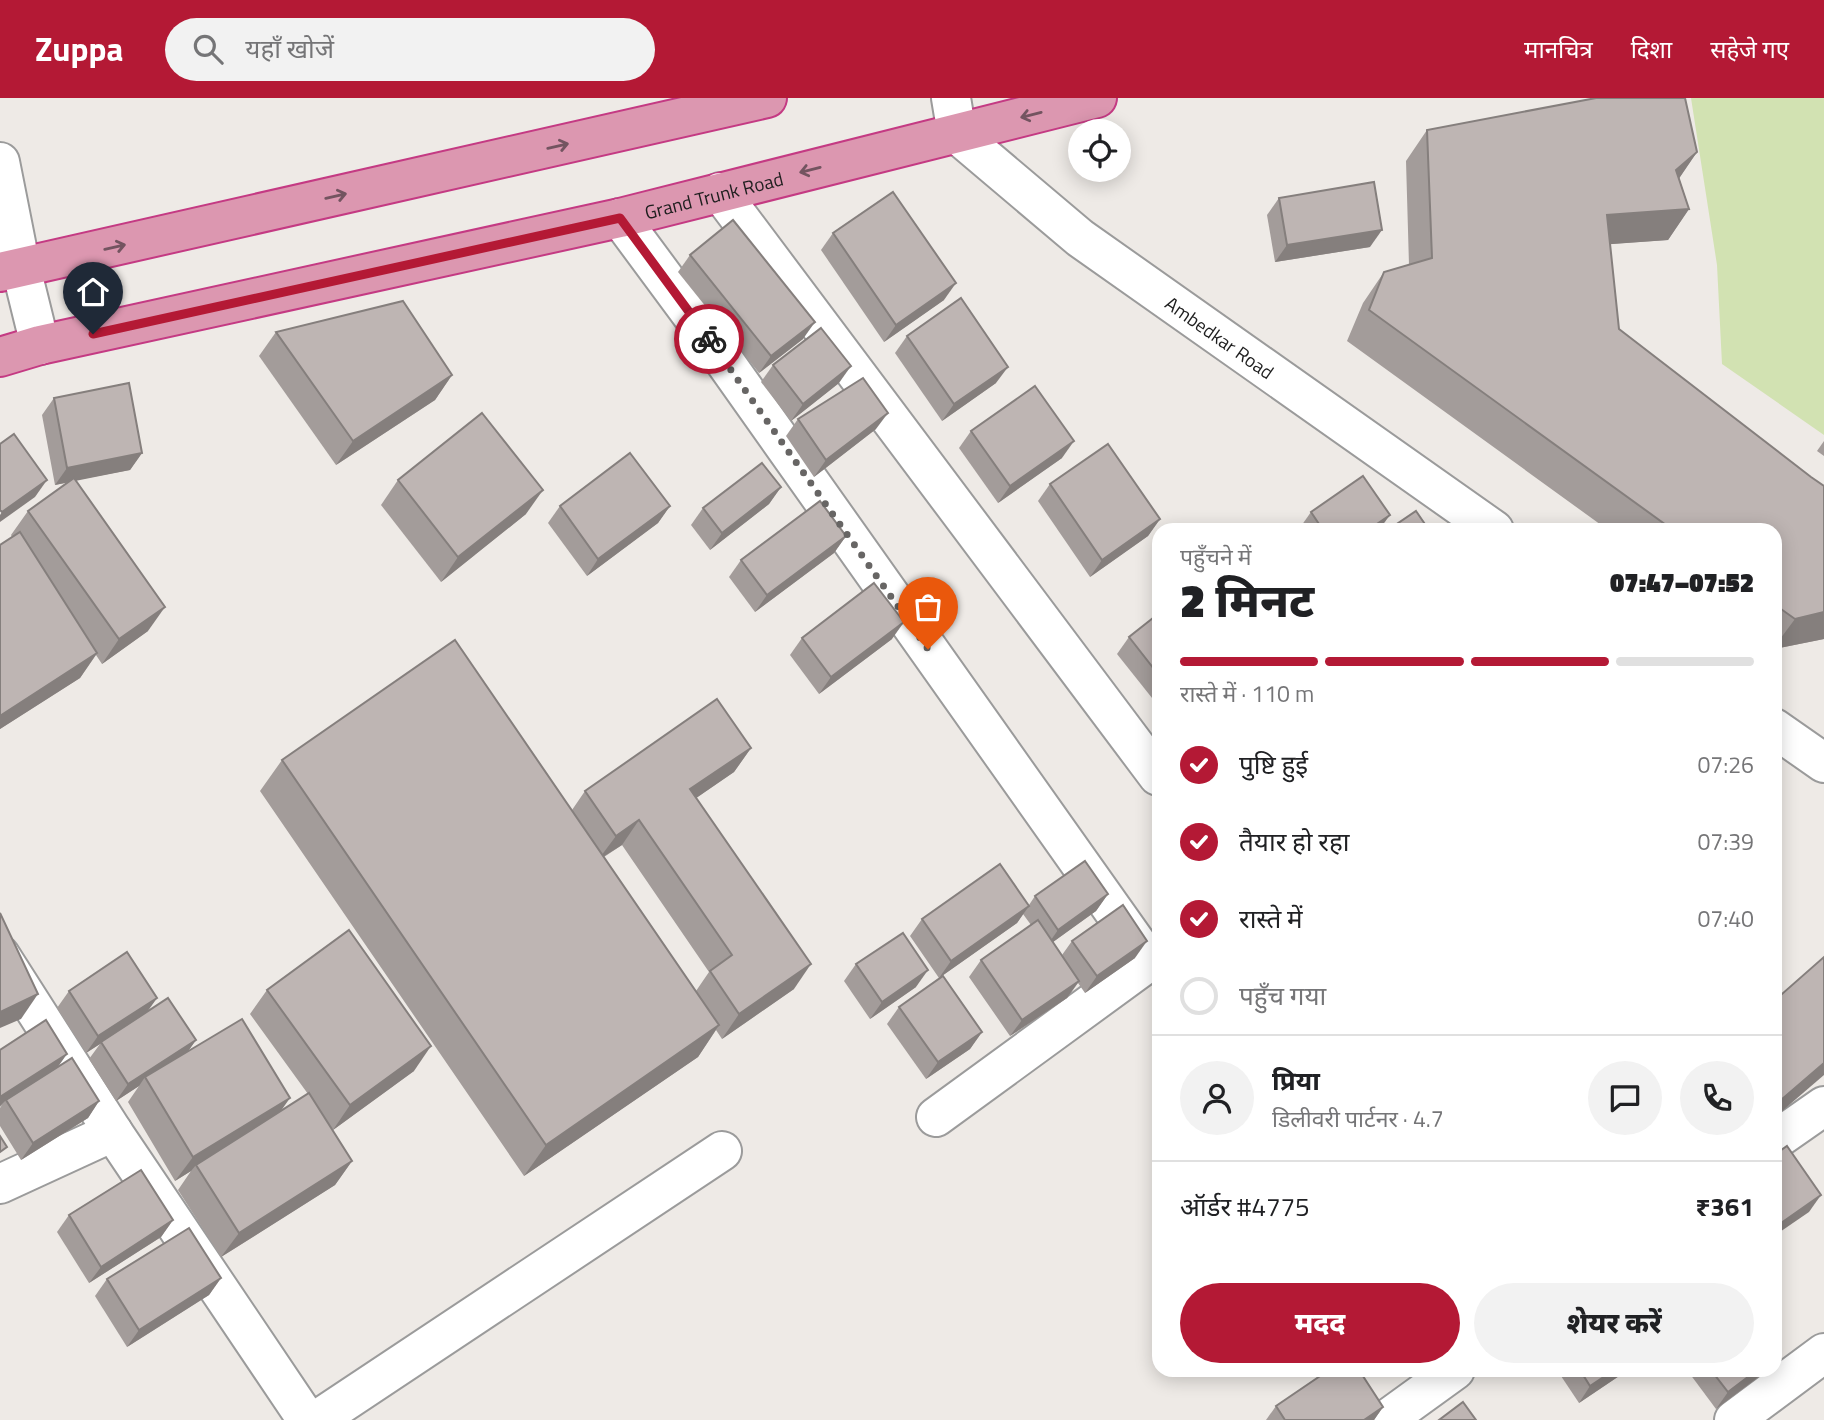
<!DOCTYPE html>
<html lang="hi">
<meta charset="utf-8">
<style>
:root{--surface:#fff;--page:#f2f2f2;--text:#202124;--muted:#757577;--line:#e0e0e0;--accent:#b41935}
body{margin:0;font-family:"Titillium Web","Noto Sans Devanagari",sans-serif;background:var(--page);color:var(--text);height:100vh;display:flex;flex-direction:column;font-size:26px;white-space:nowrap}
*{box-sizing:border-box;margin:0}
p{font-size:23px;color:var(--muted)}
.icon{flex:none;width:38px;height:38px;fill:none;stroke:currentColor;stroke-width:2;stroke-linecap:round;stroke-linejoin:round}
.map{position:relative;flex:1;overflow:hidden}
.panel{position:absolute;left:1152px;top:425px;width:630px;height:854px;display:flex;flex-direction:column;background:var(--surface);border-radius:21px;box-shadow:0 4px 18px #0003}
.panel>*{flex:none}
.controls{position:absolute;left:1068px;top:21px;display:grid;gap:14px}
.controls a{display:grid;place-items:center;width:63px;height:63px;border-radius:50%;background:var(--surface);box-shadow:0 4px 18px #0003;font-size:35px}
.pin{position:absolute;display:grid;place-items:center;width:60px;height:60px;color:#fff;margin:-72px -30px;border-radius:50% 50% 50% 0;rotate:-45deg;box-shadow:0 0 7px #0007}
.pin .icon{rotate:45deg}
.courier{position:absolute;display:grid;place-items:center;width:70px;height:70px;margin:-35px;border:5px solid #b41935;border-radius:50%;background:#fff;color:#222;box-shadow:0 2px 9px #0007}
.headline em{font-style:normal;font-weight:800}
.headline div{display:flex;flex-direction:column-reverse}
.headline{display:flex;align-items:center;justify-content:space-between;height:119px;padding:0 28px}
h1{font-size:46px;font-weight:800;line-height:52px}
.bar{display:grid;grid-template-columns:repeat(4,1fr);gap:10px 7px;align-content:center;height:84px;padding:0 28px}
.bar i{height:9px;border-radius:5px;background:var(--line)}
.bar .current{background:var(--accent)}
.bar p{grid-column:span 4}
.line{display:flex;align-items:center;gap:18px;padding:0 28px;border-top:2px solid var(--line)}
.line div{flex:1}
.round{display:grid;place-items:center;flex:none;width:74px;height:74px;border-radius:37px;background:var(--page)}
ol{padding:0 28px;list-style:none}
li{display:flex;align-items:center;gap:21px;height:77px}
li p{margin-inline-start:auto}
li .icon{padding:7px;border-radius:50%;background:var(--accent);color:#fff;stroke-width:4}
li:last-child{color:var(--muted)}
li i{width:38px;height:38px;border:4px solid var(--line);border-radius:50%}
.button{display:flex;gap:14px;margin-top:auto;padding:14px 28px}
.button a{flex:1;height:80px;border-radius:42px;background:var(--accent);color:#fff;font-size:28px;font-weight:800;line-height:80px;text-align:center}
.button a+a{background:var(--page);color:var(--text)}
header{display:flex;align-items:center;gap:42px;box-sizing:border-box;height:98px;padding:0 35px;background:var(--accent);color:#fff}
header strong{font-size:33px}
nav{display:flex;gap:38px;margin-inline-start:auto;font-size:24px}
.search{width:490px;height:63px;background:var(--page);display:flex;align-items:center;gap:18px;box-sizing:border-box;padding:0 24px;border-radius:38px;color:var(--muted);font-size:26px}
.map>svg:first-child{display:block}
.grass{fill:#d2e2b2}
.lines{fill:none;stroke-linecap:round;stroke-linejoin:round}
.minor-casing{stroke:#9b9b9b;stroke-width:42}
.highway-casing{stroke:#c43a83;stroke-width:42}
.minor{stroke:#fff;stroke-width:38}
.highway{stroke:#dc97b0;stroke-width:38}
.wall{fill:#a39c9a;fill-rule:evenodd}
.shaded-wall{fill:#857f7d}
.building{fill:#beb5b3;stroke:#857f7d;stroke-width:2}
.oneway{stroke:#735460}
.done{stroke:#676564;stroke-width:7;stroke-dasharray:0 12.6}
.route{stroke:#b41935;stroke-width:9}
.labels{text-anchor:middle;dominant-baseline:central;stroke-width:5;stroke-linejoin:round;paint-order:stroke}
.street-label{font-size:19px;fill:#1e1e1e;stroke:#fff}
</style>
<header>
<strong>Zuppa</strong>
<div class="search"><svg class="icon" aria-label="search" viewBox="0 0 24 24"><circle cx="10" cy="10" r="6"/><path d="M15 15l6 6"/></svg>यहाँ खोजें</div>
<nav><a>मानचित्र</a><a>दिशा</a><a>सहेजे गए</a></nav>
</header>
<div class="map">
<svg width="1824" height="1322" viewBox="0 0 1824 1322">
<rect width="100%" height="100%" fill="#eeeae6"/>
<polygon class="grass" points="1691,0 1824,0 1824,337 1722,266 1717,167"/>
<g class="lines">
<defs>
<g id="minor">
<path id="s1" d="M951,0L957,36L1080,140L1494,432"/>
<polyline points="0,64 21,170 40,247"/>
<polyline points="720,94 1158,678"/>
<polyline points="620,120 691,216 1149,863"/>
<polyline points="1774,630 1824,665"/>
<polyline points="0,857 113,1034 307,1322"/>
<polyline points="936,1019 1158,857"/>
<polyline points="1774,1043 1824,1008"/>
<polyline points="0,1086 113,1034"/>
<polyline points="317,1322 722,1053"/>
<polyline points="1386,1322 1455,1272"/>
<polyline points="1734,1322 1824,1255"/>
</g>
<g id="highway">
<polyline points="0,174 767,0"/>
<path id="s2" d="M0,259L40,247L620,120L1097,0"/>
</g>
</defs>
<use href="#minor" class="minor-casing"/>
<use href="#highway" class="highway-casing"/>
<use href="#minor" class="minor"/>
<use href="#highway" class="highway"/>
</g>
<g class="wall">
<polygon points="1596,0 1685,0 1697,54 1679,80 1689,111 1668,142 1610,146 1619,231 1811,379 1824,388 1824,541 1774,551 1774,432 1608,432 1347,243 1363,205 1384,174 1409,167 1406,63 1427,32"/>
<polygon points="1279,100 1370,149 1275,164 1267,117"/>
<polygon points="833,135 944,202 884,244 821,152"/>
<polygon points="690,157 803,241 759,275 678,174"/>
<polygon points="276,234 452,277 435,302 336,367 259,258"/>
<polygon points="907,238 996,285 942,323 895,255"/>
<polygon points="773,267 839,285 791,323 761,284"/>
<polygon points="54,300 142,355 130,372 76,382 148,533 102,566 96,557 80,580 0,631 0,447 12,439 11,437 28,413 69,384 55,387 42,317"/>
<polygon points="798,321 876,331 814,379 786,338"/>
<polygon points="971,333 1062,360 998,405 959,350"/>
<polygon points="1824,343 1824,358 1817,353"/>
<polygon points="398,382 526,416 441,484 381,407"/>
<polygon points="1050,386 1160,421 1148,438 1090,479 1038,403"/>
<polygon points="781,389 769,406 710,452 691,427 703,410"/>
<polygon points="560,408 670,408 658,425 587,478 548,425"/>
<polygon points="1311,414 1379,432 1300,432 1299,431"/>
<polygon points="846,438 834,455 755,514 729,479 741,462"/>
<polygon points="1158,516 1158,602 1156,605 1117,556 1129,539"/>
<polygon points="802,540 892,541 819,596 790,557"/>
<path d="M751,650L734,674L696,700L794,891L722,941L716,932L698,959L524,1078L260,693L282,662L572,712L585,693ZM622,747L709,874L696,893L604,759Z"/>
<polygon points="1108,796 1096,813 1053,844 1062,857 1072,843 1135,860 1085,895 1078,885 1067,900 1010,938 969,879 981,862 1031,827 1023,816 1017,825 939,880 910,838 922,821 1029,807 1035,798"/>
<polygon points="856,866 916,889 870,921 844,883"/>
<polygon points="267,892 414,973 333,1032 327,1023 352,1063 335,1087 221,1159 178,1092 191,1073 175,1083 128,1004 139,988 116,1003 89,961 100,946 86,955 57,910 69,893 157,900 146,914 196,942 188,953 281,1013 308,996 250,916"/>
<polygon points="899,909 982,934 970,951 926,981 887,926"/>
<polygon points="0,952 59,968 99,1003 88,1020 21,1062 0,1028 0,1010 2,1007 0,1009"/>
<polygon points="69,1117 173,1122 161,1139 89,1185 57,1134"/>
<polygon points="221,1180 209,1197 127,1249 95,1198 107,1181"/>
<polygon points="1557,1272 1628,1272 1579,1305"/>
<polygon points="1687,1272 1764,1272 1761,1277 1716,1311"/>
<polygon points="1276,1308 1383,1309 1374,1322 1266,1322"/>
</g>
<g class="shaded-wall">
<polygon points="1697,54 1676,85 1676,72"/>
<polygon points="1689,111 1668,142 1585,148 1607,117"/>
<polygon points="1382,132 1370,149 1275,164 1287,147"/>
<polygon points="956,185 944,202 884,244 896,227"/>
<polygon points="815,224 803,241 759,275 771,258"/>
<polygon points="851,268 839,285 791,323 803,306"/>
<polygon points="1008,269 996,285 942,323 954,306"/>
<polygon points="452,277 435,302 336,367 353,343"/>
<polygon points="888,315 876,331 814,379 826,362"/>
<polygon points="1074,343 1062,360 998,405 1010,388"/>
<polygon points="142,355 130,372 55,387 67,370"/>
<polygon points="47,382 35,399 0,424 0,417 2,414"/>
<polygon points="781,389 769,406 710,452 722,435"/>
<polygon points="543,392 526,416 441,484 458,459"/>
<polygon points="670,408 658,425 587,478 598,461"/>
<polygon points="1390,417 1379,432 1368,432"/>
<polygon points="1160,421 1148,438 1090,479 1102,462"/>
<polygon points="846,438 834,455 755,514 767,497"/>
<polygon points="165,509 148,533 102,566 119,541"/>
<polygon points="1824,514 1824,541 1774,551 1774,549 1795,521"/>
<polygon points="904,524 892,541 819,596 831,579"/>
<polygon points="97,555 80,580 0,631 0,618"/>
<polygon points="751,650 734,674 673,716 690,691"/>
<polygon points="639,722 622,747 598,762 616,738"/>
<polygon points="1108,796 1096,813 1046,849 1058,832"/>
<polygon points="1029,808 1017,825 939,880 951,863"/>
<polygon points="1147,843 1135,860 1085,895 1097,878"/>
<polygon points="811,866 794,891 722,941 739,916"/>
<polygon points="928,872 916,889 870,921 882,904"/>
<polygon points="1079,883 1067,900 1010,938 1022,922"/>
<polygon points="38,896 21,921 0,930 0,914"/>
<polygon points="157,900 145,917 86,955 98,938"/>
<polygon points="719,927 698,959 524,1078 546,1047"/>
<polygon points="982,934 970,951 926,981 938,964"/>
<polygon points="196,942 184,959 145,979 139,988 116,1003 128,986"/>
<polygon points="431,948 414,973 333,1032 350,1007"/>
<polygon points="67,956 55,973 6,1002 0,1008 0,999"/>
<polygon points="1824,965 1824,977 1774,1020 1774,1008"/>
<polygon points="290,1000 273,1024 196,1067 191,1073 175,1083 193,1059"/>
<polygon points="99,1003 88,1020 21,1062 33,1045"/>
<polygon points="352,1063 335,1087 221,1159 239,1135"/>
<polygon points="1821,1097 1809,1114 1774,1138 1774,1130"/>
<polygon points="173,1122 161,1139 89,1185 101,1169"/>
<polygon points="221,1180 209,1197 127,1249 139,1232"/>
<polygon points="1614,1272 1628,1272 1579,1305 1590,1288"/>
<polygon points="1757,1272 1764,1272 1761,1277 1716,1311 1728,1294"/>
<polygon points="1383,1309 1374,1322 1364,1322"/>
</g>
<g class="building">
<polygon points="1596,0 1685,0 1697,54 1676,72 1689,111 1607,117 1619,231 1811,379 1824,388 1824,514 1795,521 1774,506 1774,432 1673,432 1369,212 1384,174 1432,160 1427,32"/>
<polygon points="1374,84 1382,132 1287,147 1279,100"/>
<polygon points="893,94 956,185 896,227 833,135"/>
<polygon points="733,122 815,224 771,258 690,157"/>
<polygon points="961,200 1008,269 954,306 907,238"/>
<polygon points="403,203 452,277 353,343 276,234"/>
<polygon points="821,230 851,268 803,306 773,267"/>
<polygon points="863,280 888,315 826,362 798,321"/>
<polygon points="129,285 142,355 67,370 54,300"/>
<polygon points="1035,288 1074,343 1010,388 971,333"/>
<polygon points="482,315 543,392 458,459 398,382"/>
<polygon points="14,336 47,382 2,414 0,412 0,346"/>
<polygon points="1108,346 1160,421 1102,462 1050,386"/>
<polygon points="630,355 670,408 598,461 560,408"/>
<polygon points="762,365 781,389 722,435 703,410"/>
<polygon points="1363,378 1390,417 1368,432 1323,432 1311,414"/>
<polygon points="74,380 165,509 119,541 28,413"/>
<polygon points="820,403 846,438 767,497 741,462"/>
<polygon points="1416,413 1429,432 1388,432"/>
<polygon points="20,434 97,555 0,618 0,447"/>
<polygon points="874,485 904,524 831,579 802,540"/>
<polygon points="1158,516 1158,576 1129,539"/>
<polygon points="455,542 719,927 546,1047 282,662"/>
<polygon points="717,601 751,650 690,691 811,866 739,916 710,873 732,857 639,722 616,738 585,693"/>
<polygon points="1085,763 1108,796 1058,832 1035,798"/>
<polygon points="1000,766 1029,808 951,863 922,821"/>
<polygon points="1123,807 1147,843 1097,878 1072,843"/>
<polygon points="0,815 38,896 0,914"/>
<polygon points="1038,822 1079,883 1022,922 981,862"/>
<polygon points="349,832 431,948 350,1007 267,892"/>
<polygon points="903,835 928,872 882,904 856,866"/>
<polygon points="127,854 157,900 98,938 69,893"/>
<polygon points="1824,859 1824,965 1774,1008 1774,903"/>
<polygon points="943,878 982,934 938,964 899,909"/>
<polygon points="168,900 196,942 128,986 101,944"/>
<polygon points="242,921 290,1000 193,1059 145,979"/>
<polygon points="46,922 67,956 0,999 0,952"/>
<polygon points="72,960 99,1003 33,1045 6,1002"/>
<polygon points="309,995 352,1063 239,1135 196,1067"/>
<polygon points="0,1038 7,1049 0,1054"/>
<polygon points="1787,1048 1821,1097 1774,1130 1774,1057"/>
<polygon points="141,1072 173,1122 101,1169 69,1117"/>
<polygon points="189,1130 221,1180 139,1232 107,1181"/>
<polygon points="1329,1272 1359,1272 1383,1309 1364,1322 1285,1322 1276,1308"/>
<polygon points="1580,1272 1614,1272 1590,1288"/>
<polygon points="1711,1272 1757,1272 1728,1294"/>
<polygon points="1463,1304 1476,1322 1439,1322"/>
</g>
<defs><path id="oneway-shaft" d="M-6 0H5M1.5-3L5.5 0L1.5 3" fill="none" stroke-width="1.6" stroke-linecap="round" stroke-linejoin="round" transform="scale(1.75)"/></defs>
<g class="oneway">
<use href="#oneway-shaft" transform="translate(1031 17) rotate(166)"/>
<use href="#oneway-shaft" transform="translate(558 48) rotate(-13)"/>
<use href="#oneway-shaft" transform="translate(810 72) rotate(166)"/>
<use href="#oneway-shaft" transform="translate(336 98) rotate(-13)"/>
<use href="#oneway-shaft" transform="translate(115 149) rotate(-13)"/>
</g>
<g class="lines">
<polyline class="done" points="709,241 928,551"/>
<polyline class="route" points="93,236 620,120 709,241"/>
</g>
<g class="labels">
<g class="street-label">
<text stroke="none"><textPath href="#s2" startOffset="732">Grand Trunk Road</textPath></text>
<text stroke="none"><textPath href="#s1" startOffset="369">Ambedkar Road</textPath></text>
</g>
</g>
</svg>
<div class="controls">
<a><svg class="icon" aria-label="locate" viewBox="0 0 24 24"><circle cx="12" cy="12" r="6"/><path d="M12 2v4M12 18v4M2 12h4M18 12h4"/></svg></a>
</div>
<div class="pin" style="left:928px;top:551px;background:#ea580c"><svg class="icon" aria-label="bag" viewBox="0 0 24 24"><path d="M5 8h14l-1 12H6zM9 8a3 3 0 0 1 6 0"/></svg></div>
<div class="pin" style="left:93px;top:236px;background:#1f2937"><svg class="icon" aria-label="home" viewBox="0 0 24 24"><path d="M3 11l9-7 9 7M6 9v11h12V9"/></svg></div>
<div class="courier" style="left:709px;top:241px"><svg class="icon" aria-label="bike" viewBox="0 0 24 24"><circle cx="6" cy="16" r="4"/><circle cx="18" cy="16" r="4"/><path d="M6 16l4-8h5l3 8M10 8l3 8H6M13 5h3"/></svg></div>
<section class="panel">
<div class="headline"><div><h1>2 मिनट</h1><p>पहुँचने में</p></div><em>07:47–07:52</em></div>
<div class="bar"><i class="current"></i><i class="current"></i><i class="current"></i><i></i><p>रास्ते में · 110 m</p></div>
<ol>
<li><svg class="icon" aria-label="check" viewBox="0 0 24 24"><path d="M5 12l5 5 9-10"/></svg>पुष्टि हुई<p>07:26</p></li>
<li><svg class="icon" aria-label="check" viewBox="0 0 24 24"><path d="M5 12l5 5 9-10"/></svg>तैयार हो रहा<p>07:39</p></li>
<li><svg class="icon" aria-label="check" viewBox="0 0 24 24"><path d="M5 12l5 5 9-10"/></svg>रास्ते में<p>07:40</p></li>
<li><i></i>पहुँच गया</li>
</ol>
<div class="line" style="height:126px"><a class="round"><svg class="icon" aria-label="person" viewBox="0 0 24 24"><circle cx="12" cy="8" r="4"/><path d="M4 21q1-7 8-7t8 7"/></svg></a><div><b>प्रिया</b><p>डिलीवरी पार्टनर · 4.7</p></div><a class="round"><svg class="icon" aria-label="chat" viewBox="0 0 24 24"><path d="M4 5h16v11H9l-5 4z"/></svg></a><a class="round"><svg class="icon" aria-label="phone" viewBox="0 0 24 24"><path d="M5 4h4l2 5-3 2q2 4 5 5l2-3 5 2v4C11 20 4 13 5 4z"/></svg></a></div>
<div class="line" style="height:91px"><div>ऑर्डर #4775</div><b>₹361</b></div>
<div class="button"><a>मदद</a><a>शेयर करें</a></div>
</section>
</div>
